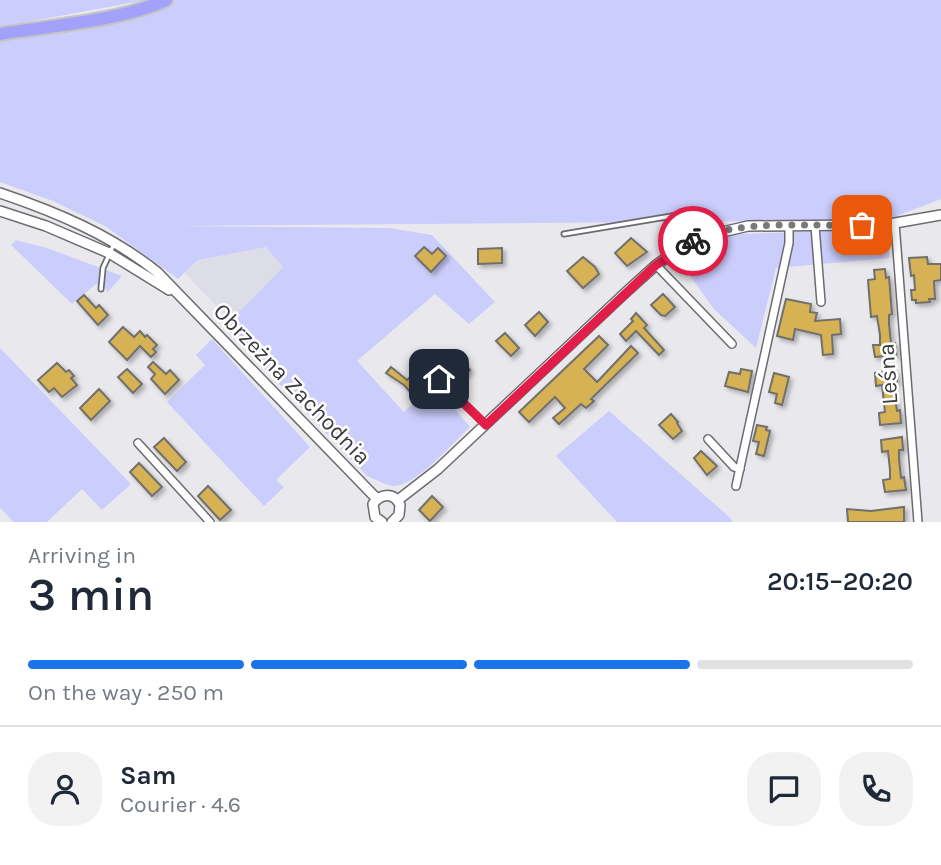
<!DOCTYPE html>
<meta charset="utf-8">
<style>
:root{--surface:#fff;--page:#f2f2f3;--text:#1f2937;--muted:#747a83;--line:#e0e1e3;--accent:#1a73e8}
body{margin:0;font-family:Karla,sans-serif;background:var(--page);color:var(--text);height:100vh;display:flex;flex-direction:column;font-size:26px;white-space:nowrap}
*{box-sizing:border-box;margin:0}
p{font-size:23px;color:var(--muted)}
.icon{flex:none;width:38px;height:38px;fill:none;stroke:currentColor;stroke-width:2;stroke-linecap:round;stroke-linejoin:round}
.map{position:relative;height:522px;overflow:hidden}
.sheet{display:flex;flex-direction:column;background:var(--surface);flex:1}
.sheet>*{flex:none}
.pin{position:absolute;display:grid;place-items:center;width:60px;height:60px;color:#fff;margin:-30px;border-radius:14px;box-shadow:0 4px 10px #0006}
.courier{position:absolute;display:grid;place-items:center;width:70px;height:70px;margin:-35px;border:5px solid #e11d48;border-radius:50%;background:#fff;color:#222;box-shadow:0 2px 9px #0007}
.headline em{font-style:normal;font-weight:600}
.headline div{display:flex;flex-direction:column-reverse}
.headline{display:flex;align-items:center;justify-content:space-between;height:119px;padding:0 28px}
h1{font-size:46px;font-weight:600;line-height:52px}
.bar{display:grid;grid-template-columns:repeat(4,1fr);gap:10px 7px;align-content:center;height:84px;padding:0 28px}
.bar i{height:9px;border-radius:5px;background:var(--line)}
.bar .selected{background:var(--accent)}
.bar p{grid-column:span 4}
.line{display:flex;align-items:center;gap:18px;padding:0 28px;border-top:2px solid var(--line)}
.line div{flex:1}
.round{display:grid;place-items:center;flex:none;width:74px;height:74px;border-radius:28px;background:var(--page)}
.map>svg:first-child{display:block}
.built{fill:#dddde8}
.green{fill:#cbcdfc}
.building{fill:#d7b255;stroke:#706f6c;stroke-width:2;filter:url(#shadow)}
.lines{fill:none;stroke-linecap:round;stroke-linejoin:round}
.service-casing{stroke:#6c6c6f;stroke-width:7}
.minor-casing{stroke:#6c6c6f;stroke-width:10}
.tertiary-casing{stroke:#6c6c6f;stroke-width:12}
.motorway-casing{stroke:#c4c4c5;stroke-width:16}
.service{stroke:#fff;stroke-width:3.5}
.minor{stroke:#fff;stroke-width:7}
.tertiary{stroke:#fff;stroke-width:9}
.motorway{stroke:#a2a2fb;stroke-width:12}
.done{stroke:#79797b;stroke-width:7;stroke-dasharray:0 12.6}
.route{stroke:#e11d48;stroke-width:9}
.labels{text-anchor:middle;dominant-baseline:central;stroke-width:5;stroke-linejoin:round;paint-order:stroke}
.street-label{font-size:23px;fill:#3c3c3d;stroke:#fff}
</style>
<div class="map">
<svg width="941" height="522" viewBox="0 0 941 522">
<defs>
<filter id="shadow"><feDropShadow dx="3" dy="3" stdDeviation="2" flood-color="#0004"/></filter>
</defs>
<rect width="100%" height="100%" fill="#e9e9ed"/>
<polygon class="built" points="266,247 284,267 232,323 185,273 198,260"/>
<g class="green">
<polygon points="0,0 146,0 0,27"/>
<path d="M175,0H941V199L886,220L173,226L389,228L432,235L495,302L469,324L435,294L357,361L404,412L433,384L470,427C455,441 414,488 393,486C385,485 375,479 367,476L225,327L283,267L266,247L198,260L178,279L105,226L53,201L0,182V40L169,4Z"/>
<polygon points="890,229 889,258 776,268 756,348 714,309 676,256 704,242 738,234"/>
<polygon points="16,240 47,248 122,276 108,292 104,286 96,284 72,304 11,245"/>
<polygon points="212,339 310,447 276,480 284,487 264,506 167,402 205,365 196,355"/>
<polygon points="0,348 131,484 102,510 82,489 47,522 14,522 0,508"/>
<polygon points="609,411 727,515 733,522 617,522 556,456"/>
</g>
<g class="building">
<polygon points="631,238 647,252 627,266 615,253"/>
<polygon points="424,247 432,254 438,248 446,256 431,272 415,256"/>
<polygon points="502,248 502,263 478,264 478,249"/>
<polygon points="583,257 595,267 599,274 583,288 567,271"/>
<polygon points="927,257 928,264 941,264 941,280 934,281 935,299 929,299 930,302 916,303 916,300 912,300 911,290 915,290 914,275 911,276 909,258"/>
<polygon points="885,269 886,278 889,277 892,314 889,315 889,324 891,343 895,343 896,355 875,357 873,345 880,345 880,335 877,316 871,317 868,280 875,279 874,270"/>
<polygon points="663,294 675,307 665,316 661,315 651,305"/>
<polygon points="84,295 96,308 99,305 108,315 98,325 77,301"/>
<polygon points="786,299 811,304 810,312 817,313 815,321 840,319 841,334 832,335 833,354 823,355 821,335 795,329 793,340 777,336"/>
<polygon points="539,312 548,322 535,336 525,325"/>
<polygon points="636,313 647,325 644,328 664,350 659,355 636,331 626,341 620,334 633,321 631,319"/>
<polygon points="123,327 134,337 140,331 145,337 147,335 157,345 153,349 156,352 151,357 140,346 127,360 109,342"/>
<polygon points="505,333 519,348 511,356 496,341"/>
<polygon points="599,336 608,345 584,369 597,382 631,346 638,353 591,399 594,401 586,408 581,404 559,424 553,418 565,408 555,397 529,422 519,412"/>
<polygon points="458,357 470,370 459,380 447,367"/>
<polygon points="153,362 166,374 170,370 179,380 165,394 151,379 155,374 148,367"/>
<polygon points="57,363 66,372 69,370 74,376 71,378 77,385 62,397 54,388 49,392 38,380"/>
<polygon points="391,367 407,380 418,370 428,381 413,395 404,385 386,373"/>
<polygon points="127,369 142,384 133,393 118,377"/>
<polygon points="741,369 752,371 748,392 725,386 729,372 740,374"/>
<polygon points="896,371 897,383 893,384 897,411 900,410 901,423 880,425 879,413 885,412 882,385 876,386 875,373"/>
<polygon points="774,373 789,377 782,405 775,403 777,394 769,392"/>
<polygon points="99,389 110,401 91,420 80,408"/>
<polygon points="671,414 678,422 677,423 682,431 673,439 659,425"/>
<polygon points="757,425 767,427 766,430 770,431 764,456 756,454 759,442 753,441"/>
<polygon points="902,437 903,450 899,450 899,459 901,478 904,477 906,490 885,492 883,480 890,479 890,470 888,451 882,452 881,440"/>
<polygon points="164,438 186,462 177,471 154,447"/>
<polygon points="701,451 717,466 707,475 694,458"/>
<polygon points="139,463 162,487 152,496 130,472"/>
<polygon points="208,486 231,510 220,520 198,496"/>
<polygon points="432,496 443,507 430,521 419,510"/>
<polygon points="904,507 904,522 848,522 847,509 871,511"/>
</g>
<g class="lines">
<defs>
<g id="service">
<polyline points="564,234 678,215 700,236"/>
<polyline points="101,289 103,268 114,244"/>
<polyline points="439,379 485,424"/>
</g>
<g id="minor">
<polyline points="895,223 918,522"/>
<polyline points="815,226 821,302"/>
<polyline points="656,265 732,344"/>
<polyline points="708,439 734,467 740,469"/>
<polyline points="138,443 210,522"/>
<polyline points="736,486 789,243 789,227"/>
</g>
<g id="tertiary">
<path d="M0,193C56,212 111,235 157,272L377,499"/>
<polyline points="0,211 46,226 109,253 169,290"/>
<polyline points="398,500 438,469 624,294 656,265 679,249 701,237 748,226 862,225 895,223 941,215"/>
<path d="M382,522L375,517L373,504C381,493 394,492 400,505L399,515L392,522"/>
</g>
<path id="motorway" d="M0,34C49,26 121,21 166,0"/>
</defs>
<use href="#service" class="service-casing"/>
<use href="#minor" class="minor-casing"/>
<use href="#tertiary" class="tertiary-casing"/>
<use href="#motorway" class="motorway-casing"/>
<use href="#service" class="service"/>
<use href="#minor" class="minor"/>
<use href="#tertiary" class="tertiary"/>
<use href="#motorway" class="motorway"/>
</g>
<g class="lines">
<path class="done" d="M693,241C739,218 812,227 862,225"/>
<polyline class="route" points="439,379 486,425 656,265 693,241"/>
</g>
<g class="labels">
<g class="street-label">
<text transform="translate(888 374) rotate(-94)">Leśna</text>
<text transform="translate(292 384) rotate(46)">Obrzeżna Zachodnia</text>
</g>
</g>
</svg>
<div class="pin" style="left:862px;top:225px;background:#ea580c"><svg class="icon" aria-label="bag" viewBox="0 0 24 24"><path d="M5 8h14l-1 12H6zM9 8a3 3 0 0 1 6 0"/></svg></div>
<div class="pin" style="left:439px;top:379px;background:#1f2937"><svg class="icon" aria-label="home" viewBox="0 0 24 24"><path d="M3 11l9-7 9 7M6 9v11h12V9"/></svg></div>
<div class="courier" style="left:693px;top:241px"><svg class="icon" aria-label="bike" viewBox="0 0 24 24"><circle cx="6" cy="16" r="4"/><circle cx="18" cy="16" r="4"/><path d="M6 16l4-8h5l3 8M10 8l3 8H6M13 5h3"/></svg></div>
</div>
<section class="sheet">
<div class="headline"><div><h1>3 min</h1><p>Arriving in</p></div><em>20:15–20:20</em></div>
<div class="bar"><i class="selected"></i><i class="selected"></i><i class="selected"></i><i></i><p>On the way · 250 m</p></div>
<div class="line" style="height:126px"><a class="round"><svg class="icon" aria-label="person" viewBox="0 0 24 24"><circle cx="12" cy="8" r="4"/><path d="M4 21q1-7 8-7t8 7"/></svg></a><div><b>Sam</b><p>Courier · 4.6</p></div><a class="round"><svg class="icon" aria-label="chat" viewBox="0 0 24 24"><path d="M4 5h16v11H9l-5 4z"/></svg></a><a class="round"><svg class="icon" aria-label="phone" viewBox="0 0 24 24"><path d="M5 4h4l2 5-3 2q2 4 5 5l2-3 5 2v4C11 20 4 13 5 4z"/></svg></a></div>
</section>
